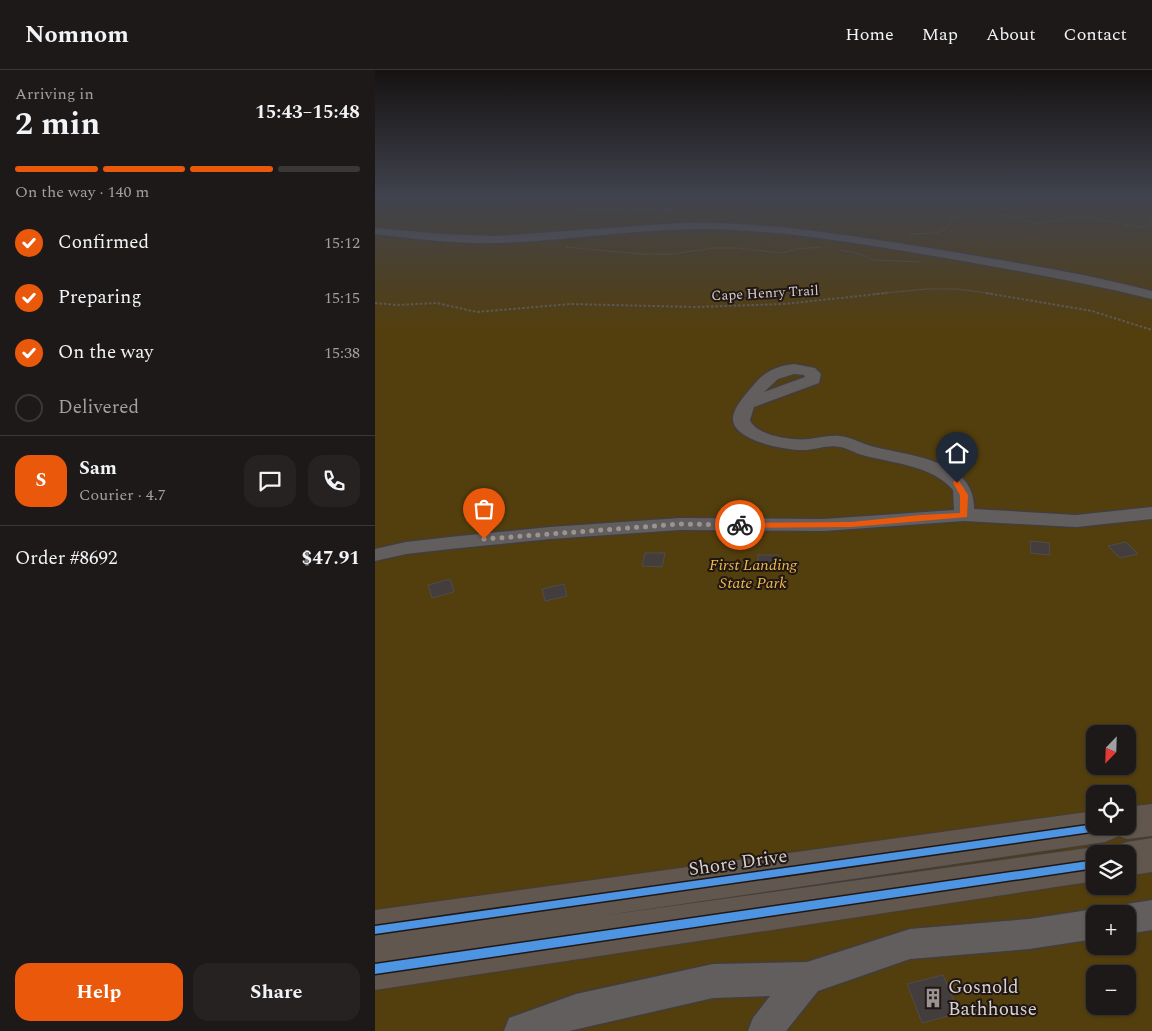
<!DOCTYPE html>
<meta charset="utf-8">
<style>
:root{--surface:#1c1918;--page:#252221;--text:#f1f3f6;--muted:#a0a0a2;--line:#3a3837;--accent:#ea580c}
body{margin:0;font-family:Spectral,serif;background:var(--page);color:var(--text);height:100vh;display:flex;flex-direction:column;font-size:19px;white-space:nowrap}
*{box-sizing:border-box;margin:0}
p{font-size:16px;color:var(--muted)}
.icon{flex:none;width:28px;height:28px;fill:none;stroke:currentColor;stroke-width:2;stroke-linecap:round;stroke-linejoin:round}
.map{position:relative;flex:1;overflow:hidden}
.sheet{display:flex;flex-direction:column;background:var(--surface);width:375px}
.sheet>*{flex:none}
.needle{width:32px;rotate:203deg}
.tools{position:absolute;left:711px;top:655px;display:grid;gap:10px}
.tools a{display:grid;place-items:center;width:50px;height:50px;border-radius:10px;background:var(--surface);box-shadow:0 1px 4px #0004,0 0 0 1px var(--line);font-size:25px}
.pin{position:absolute;display:grid;place-items:center;width:42px;height:42px;color:#fff;margin:-51px -21px;border-radius:50% 50% 50% 0;rotate:-45deg;box-shadow:0 0 5px #0007}
.pin .icon{rotate:45deg}
.courier{position:absolute;display:grid;place-items:center;width:50px;height:50px;margin:-25px;border:4px solid #ea580c;border-radius:50%;background:#fff;color:#222;box-shadow:0 1px 6px #0007}
.overview em{font-style:normal;font-weight:700}
.overview div{display:flex;flex-direction:column-reverse}
.overview{display:flex;align-items:center;justify-content:space-between;height:85px;padding:0 15px}
h1{font-size:32px;font-weight:700;line-height:38px}
.bar{display:grid;grid-template-columns:repeat(4,1fr);gap:8px 5px;align-content:center;height:60px;padding:0 15px}
.bar i{height:6px;border-radius:4px;background:var(--line)}
.bar .current{background:var(--accent)}
.bar p{grid-column:span 4}
.line{display:flex;align-items:center;gap:12px;padding:0 15px;border-top:1px solid var(--line)}
.line div{flex:1}
.round{display:grid;place-items:center;flex:none;width:52px;height:52px;border-radius:15px;background:var(--page)}
ol{padding:0 15px;list-style:none}
li{display:flex;align-items:center;gap:15px;height:55px}
li p{margin-inline-start:auto}
li .icon{padding:5px;border-radius:50%;background:var(--accent);color:#fff;stroke-width:4}
li:last-child{color:var(--muted)}
li i{width:28px;height:28px;border:2px solid var(--line);border-radius:50%}
.button{display:flex;gap:10px;margin-top:auto;padding:10px 15px}
.button a{flex:1;height:58px;border-radius:15px;background:var(--accent);color:#fff;font-size:20px;font-weight:700;line-height:58px;text-align:center}
.button a+a{background:var(--page);color:var(--text)}
header{display:flex;align-items:center;gap:30px;box-sizing:border-box;height:70px;padding:0 25px;background:var(--surface);border-bottom:1px solid var(--line)}
header strong{font-size:24px}
nav{display:flex;gap:28px;margin-inline-start:auto;font-size:18px}
main{display:flex;flex:1;min-height:0}
.map>svg:first-child{display:block}
.green{fill:#533e0d;fill-rule:evenodd}
.building{fill:#433d3d;stroke:#514c4c}
.lines{fill:none;stroke-linecap:round;stroke-linejoin:round}
.minor-casing{stroke:#433e3d;stroke-width:3}
.highway-casing{stroke:#433e3d;stroke-width:2}
.path-far1{stroke:#605c5c;stroke-width:1;stroke-dasharray:2 1;stroke-linecap:butt}
.path{stroke:#605c5c;stroke-width:2;stroke-dasharray:2.5 2;stroke-linecap:butt}
.minor{fill:#625e5d;fill-rule:evenodd}
.highway{fill:#61574f;fill-rule:evenodd}
.cycleway-casing{stroke:#201714;stroke-width:3}
.cycleway{fill:#4d94e3;fill-rule:evenodd}
.route{fill:#ea580c}
.done{stroke:#9a9392;stroke-width:5;stroke-dasharray:0 9}
.labels{text-anchor:middle;dominant-baseline:central;stroke-width:4;stroke-linejoin:round;paint-order:stroke}
.far-street-label{font-size:14px;fill:#d8d1cf;stroke:#201714}
.park-label{font-size:16px;font-style:italic;fill:#edbb4b;stroke:#201714}
.near-street-label{font-size:19px;fill:#d8d1cf;stroke:#201714}
.near-poi-label{font-size:19px;fill:#d8d1cf;stroke:#201714;text-anchor:start}
</style>
<header>
<strong>Nomnom</strong>
<nav><a>Home</a><a>Map</a><a>About</a><a>Contact</a></nav>
</header>
<main>
<section class="sheet">
<div class="overview"><div><h1>2 min</h1><p>Arriving in</p></div><em>15:43–15:48</em></div>
<div class="bar"><i class="current"></i><i class="current"></i><i class="current"></i><i></i><p>On the way · 140 m</p></div>
<ol>
<li><svg class="icon" aria-label="check" viewBox="0 0 24 24"><path d="M5 12l5 5 9-10"/></svg>Confirmed<p>15:12</p></li>
<li><svg class="icon" aria-label="check" viewBox="0 0 24 24"><path d="M5 12l5 5 9-10"/></svg>Preparing<p>15:15</p></li>
<li><svg class="icon" aria-label="check" viewBox="0 0 24 24"><path d="M5 12l5 5 9-10"/></svg>On the way<p>15:38</p></li>
<li><i></i>Delivered</li>
</ol>
<div class="line" style="height:90px"><b class="round" style="background:var(--accent);color:#fff">S</b><div><b>Sam</b><p>Courier · 4.7</p></div><a class="round"><svg class="icon" aria-label="chat" viewBox="0 0 24 24"><path d="M4 5h16v11H9l-5 4z"/></svg></a><a class="round"><svg class="icon" aria-label="phone" viewBox="0 0 24 24"><path d="M5 4h4l2 5-3 2q2 4 5 5l2-3 5 2v4C11 20 4 13 5 4z"/></svg></a></div>
<div class="line" style="height:65px"><div>Order #8692</div><b>$47.91</b></div>
<div class="button"><a>Help</a><a>Share</a></div>
</section>
<div class="map">
<svg width="777" height="961" viewBox="0 0 777 961">
<rect width="100%" height="100%" fill="#262120"/>
<path class="green" d="M0,127H777V961H0ZM720,664H752V696H720ZM720,724H752V756H720ZM720,784H752V816H720ZM720,844H752V876H720ZM720,904H752V936H720Z"/>
<g class="building">
<polygon points="655,471 674,473 675,485 656,483"/>
<polygon points="751,472 763,484 745,488 733,476"/>
<polygon points="270,483 290,483 287,497 267,496"/>
<rect x="383" y="485" width="20" height="13"/>
<polygon points="75,509 79,522 57,528 53,515"/>
<polygon points="189,514 192,526 170,531 167,519"/>
<polygon points="568,905 584,943 547,953 532,914"/>
</g>
<g class="lines">
<defs>
<g id="minor">
<path d="M306,153C396,151 484,167 573,181C641,193 710,203 777,221V229C703,211 628,198 553,185C479,173 405,160 330,159C260,159 191,171 122,173C81,174 40,169 0,164V158L68,164L120,166Z"/>
<path d="M419,294L440,298L446,304L444,313L379,337L375,350C381,366 419,371 434,369C444,368 453,365 464,366C476,367 485,373 496,376C532,386 601,389 599,439L701,445L777,437V449L701,457L589,451L449,461L305,460L175,469L75,479L31,484L0,491V479L31,472L75,467L175,457L305,448L449,449L579,440L578,420C557,395 516,393 487,385C479,383 473,378 465,377C453,374 440,380 427,380C410,380 360,371 358,350C357,339 371,324 377,317C388,302 401,296 419,294ZM419,304L429,305L430,307L389,322L403,309Z"/>
<polygon points="777,830 777,860 752,864 752,844 738,844 741,839 752,834"/>
<polygon points="720,839 732,844 720,844 720,869 654,879 535,889 443,921 411,961 373,961 378,948 395,926 338,928 194,961 129,961 134,948 201,924 338,894 432,892 535,859 654,849"/>
</g>
<polygon id="highway" points="777,734 777,766 752,769 744,766 730,772 225,846 720,777 735,784 738,777 752,772 777,768 777,802 752,806 752,784 720,784 720,811 0,920 0,840 720,741 720,756 752,756 752,737"/>
</defs>
<use href="#minor" class="minor-casing"/>
<use href="#highway" class="highway-casing"/>
<g class="path-far1">
<path d="M147,127C197,143 247,140 299,139L289,132L274,127"/>
<polyline points="0,135 84,127"/>
<polyline points="282,148 305,134 306,127"/>
<path d="M532,168L536,164C561,162 570,168 580,143L604,141L639,147L661,154L693,148H717L764,157L773,155L777,149"/>
<polyline points="191,177 266,184 297,184 339,178 363,178 407,183 422,179 446,177"/>
<polyline points="466,180 488,185 498,190 546,192"/>
<polyline points="500,224 552,219 582,219 619,224"/>
</g>
<g class="path">
<polyline points="611,223 717,241 777,260"/>
<polyline points="0,233 22,235 62,233 102,242 195,234 320,237 409,234 512,223"/>
</g>
<use href="#minor" class="minor"/>
<use href="#highway" class="highway"/>
<defs>
<g id="cycleway">
<polygon points="720,754 720,756 734,756 733,759 730,760 0,864 0,856"/>
<polygon points="720,790 720,798 0,904 0,894"/>
</g>
</defs>
<use href="#cycleway" class="cycleway-casing"/>
<use href="#cycleway" class="cycleway"/>
</g>
<linearGradient id="sky" x2="0" y2="1"><stop stop-color="#151212"/><stop offset="0.49" stop-color="#41434e"/><stop offset="1" stop-color="#41434e" stop-opacity="0"/></linearGradient>
<rect width="777" height="261" fill="url(#sky)"/>
<polygon class="route" points="579,411 584,411 593,425 592,447 476,457 365,458 362,455 365,453 476,452 546,445 585,443 585,425 578,413"/>
<g class="lines">
<polyline class="done" points="109,469 305,454 365,455"/>
</g>
<defs>
<symbol id="building-bare" viewBox="-9 -9 18 18"><path d="M-4-6H4V6H1V3H-1V6H-4ZM-2.5-4.3h1.7v1.8h-1.7ZM.8-4.3h1.7v1.8H.8ZM-2.5-1h1.7V.8h-1.7ZM.8-1h1.7V.8H.8Z" fill="#9a9392" stroke="#201714" stroke-width="2.5" paint-order="stroke"/></symbol>
</defs>
<g fill-rule="evenodd">
<use href="#building-bare" x="544" y="914" width="28" height="28"/>
</g>
<g class="labels">
<g class="far-street-label">
<text transform="translate(390 223) rotate(-3)">Cape Henry Trail</text>
</g>
<g class="park-label">
<text x="378" y="495">First Landing<tspan x="378" dy="18">State Park</tspan></text>
</g>
<g class="near-street-label">
<text transform="translate(363 793) rotate(-8)">Shore Drive</text>
</g>
<g class="near-poi-label">
<text x="573" y="917">Gosnold<tspan x="573" dy="22">Bathhouse</tspan></text>
</g>
</g>
</svg>
<div class="tools">
<a><svg class="needle" viewBox="-14 -14 28 28"><path d="M0-13l5 13h-10z" fill="#e53935"/><path d="M0 13l5-13h-10z" fill="#a0a0a2"/></svg></a>
<a><svg class="icon" aria-label="locate" viewBox="0 0 24 24"><circle cx="12" cy="12" r="6"/><path d="M12 2v4M12 18v4M2 12h4M18 12h4"/></svg></a>
<a><svg class="icon" aria-label="layers" viewBox="0 0 24 24"><path d="M12 4l9 5-9 5-9-5zM3 14l9 5 9-5"/></svg></a>
<a>+</a>
<a>−</a>
</div>
<div class="pin" style="left:109px;top:469px;background:#ea580c"><svg class="icon" aria-label="bag" viewBox="0 0 24 24"><path d="M5 8h14l-1 12H6zM9 8a3 3 0 0 1 6 0"/></svg></div>
<div class="pin" style="left:582px;top:413px;background:#1f2937"><svg class="icon" aria-label="home" viewBox="0 0 24 24"><path d="M3 11l9-7 9 7M6 9v11h12V9"/></svg></div>
<div class="courier" style="left:365px;top:455px"><svg class="icon" aria-label="bike" viewBox="0 0 24 24"><circle cx="6" cy="16" r="4"/><circle cx="18" cy="16" r="4"/><path d="M6 16l4-8h5l3 8M10 8l3 8H6M13 5h3"/></svg></div>
</div>
</main>
